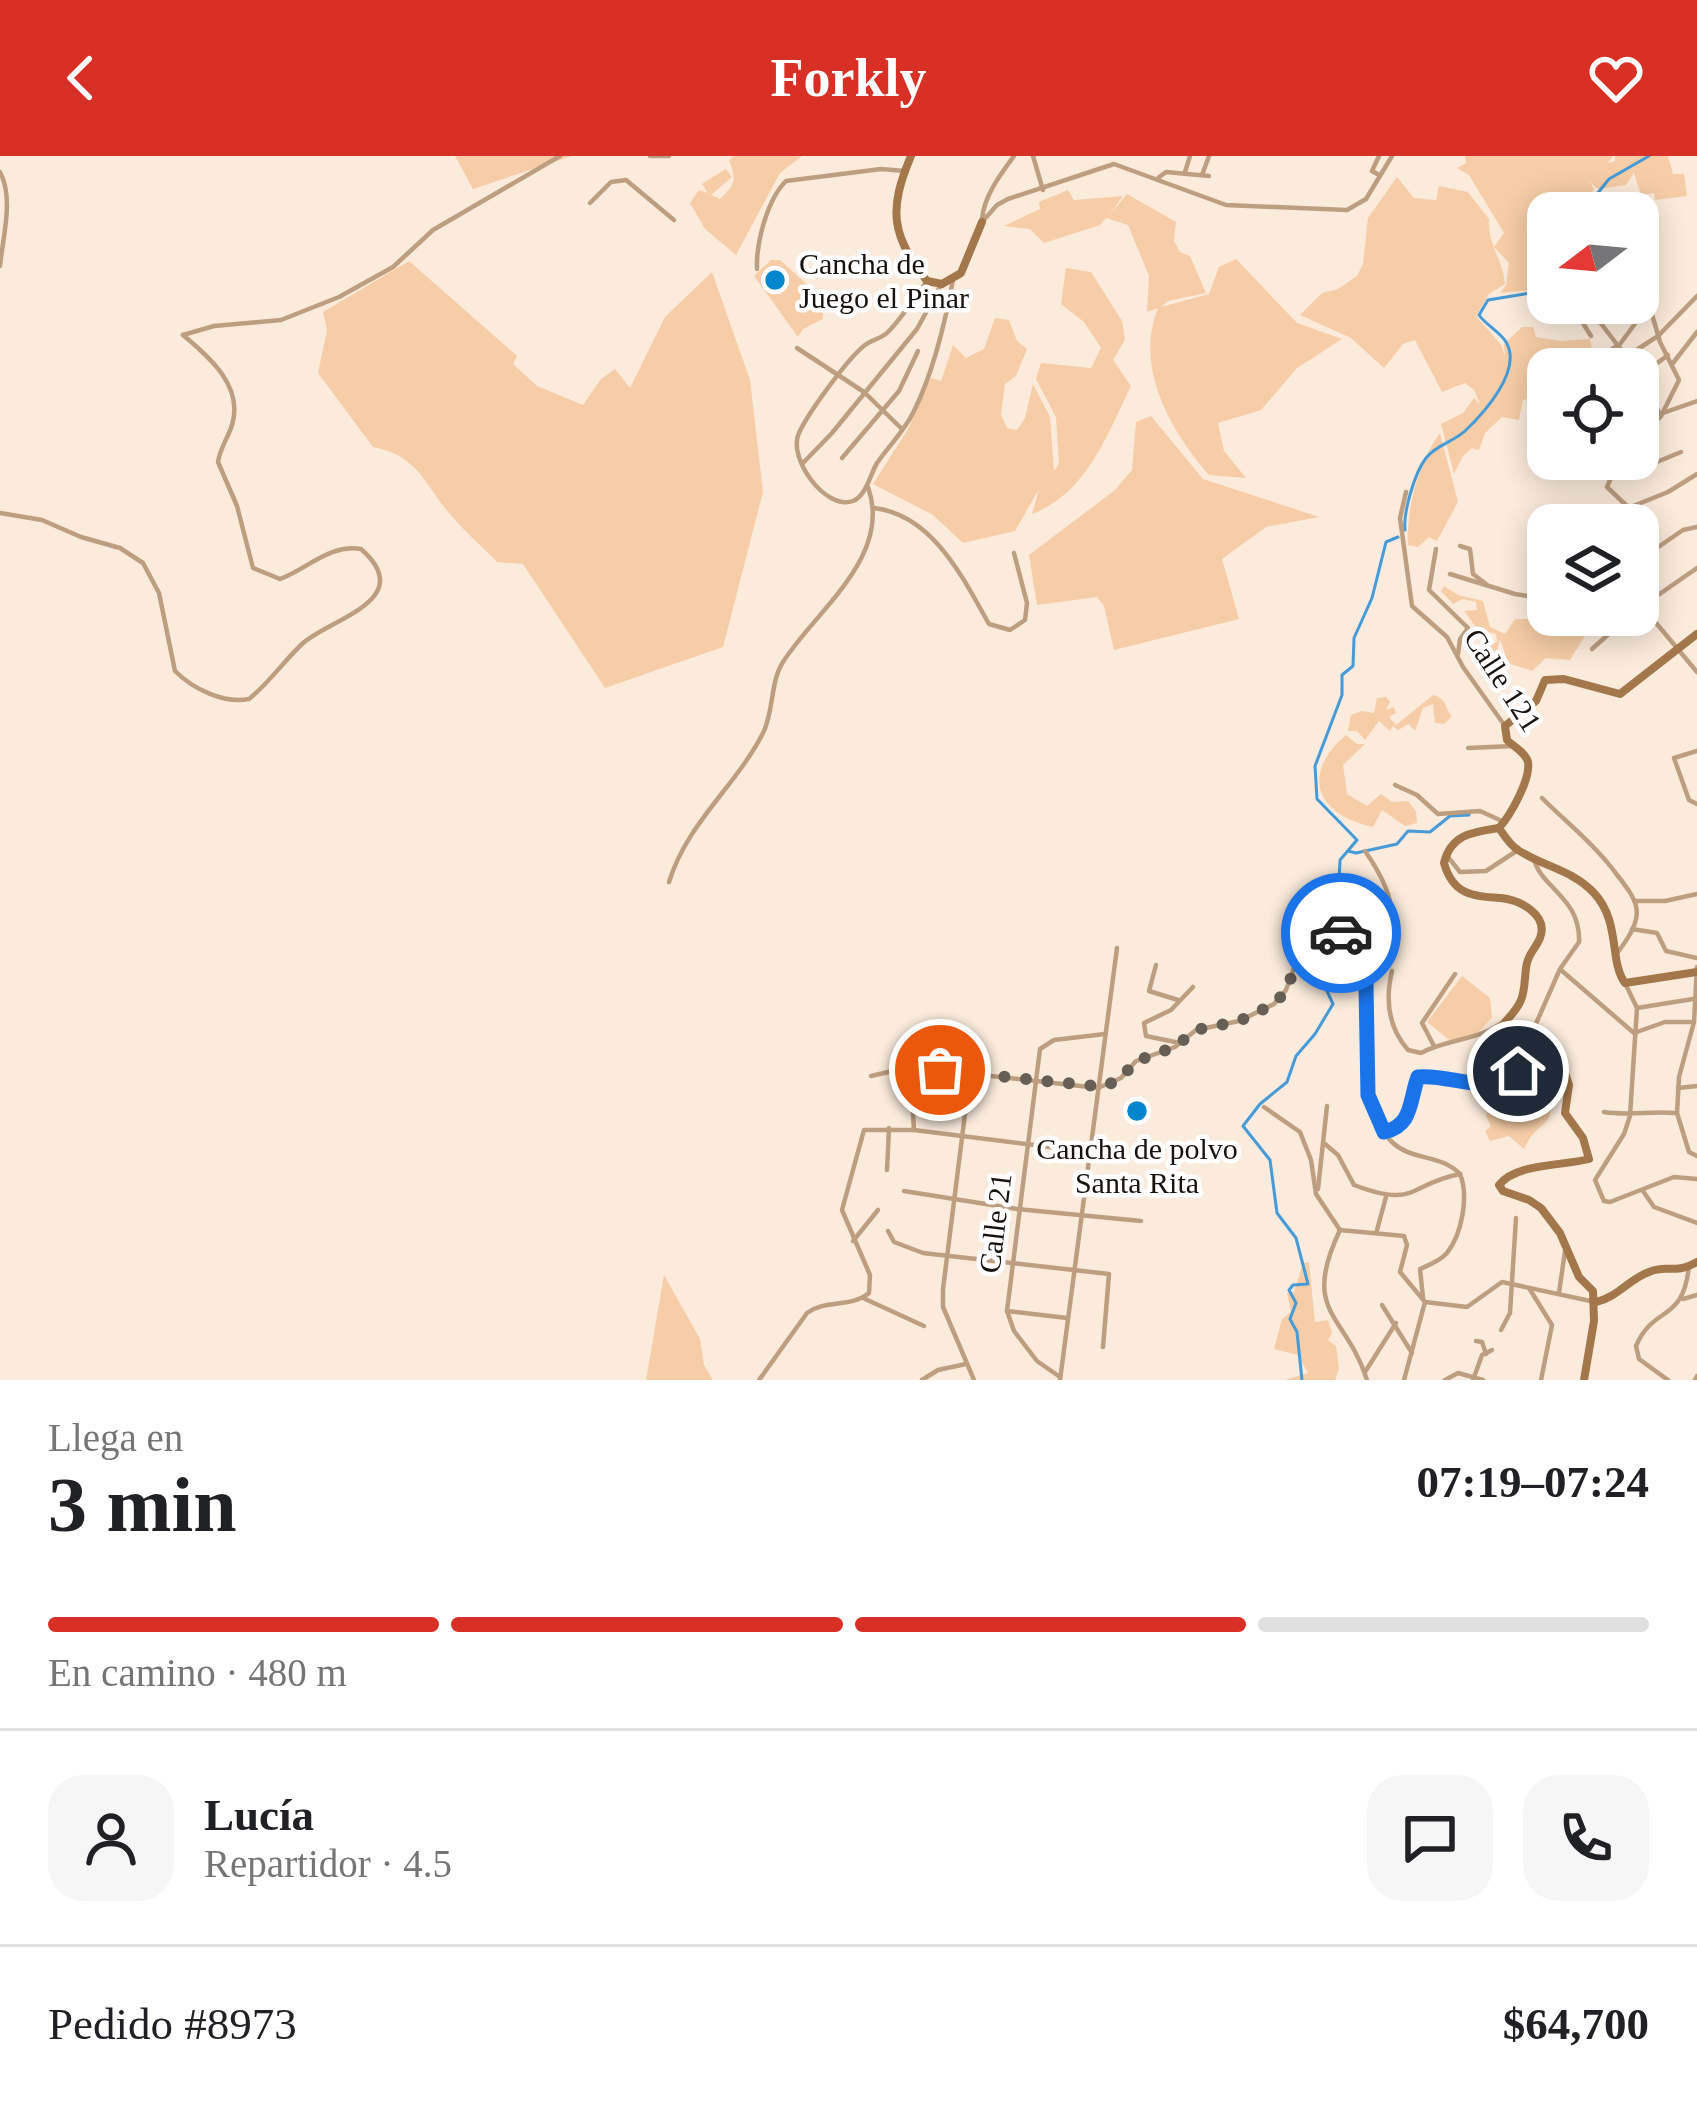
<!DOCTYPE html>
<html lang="es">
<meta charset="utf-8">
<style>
:root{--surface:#fff;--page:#f6f6f6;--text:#202124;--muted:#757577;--line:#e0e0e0;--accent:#d93025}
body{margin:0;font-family:Georgia,serif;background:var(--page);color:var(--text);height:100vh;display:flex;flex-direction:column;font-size:45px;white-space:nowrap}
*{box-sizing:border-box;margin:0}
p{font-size:39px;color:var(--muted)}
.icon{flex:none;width:66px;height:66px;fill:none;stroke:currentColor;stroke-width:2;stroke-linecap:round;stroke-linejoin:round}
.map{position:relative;height:1224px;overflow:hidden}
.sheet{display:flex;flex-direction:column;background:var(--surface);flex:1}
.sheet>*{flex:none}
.needle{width:78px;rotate:254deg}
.fabs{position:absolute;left:1527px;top:36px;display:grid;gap:24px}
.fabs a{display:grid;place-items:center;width:132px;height:132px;border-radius:24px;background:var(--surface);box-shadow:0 6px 30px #0003;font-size:60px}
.pin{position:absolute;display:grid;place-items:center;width:102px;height:102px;color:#fff;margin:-51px;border:6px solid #fff;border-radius:50%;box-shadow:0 3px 12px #0007}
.courier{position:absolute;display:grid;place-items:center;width:120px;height:120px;margin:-60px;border:9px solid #1a73e8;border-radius:50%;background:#fff;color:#222;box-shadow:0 3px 15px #0007}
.headline em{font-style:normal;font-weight:600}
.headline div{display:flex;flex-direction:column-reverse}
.headline{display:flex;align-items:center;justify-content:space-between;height:204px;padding:0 48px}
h1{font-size:78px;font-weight:600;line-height:90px}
.bar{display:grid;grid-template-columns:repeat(4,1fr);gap:18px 12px;align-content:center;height:144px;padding:0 48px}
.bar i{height:15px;border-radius:9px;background:var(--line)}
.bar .active{background:var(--accent)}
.bar p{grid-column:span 4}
.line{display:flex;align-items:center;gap:30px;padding:0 48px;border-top:3px solid var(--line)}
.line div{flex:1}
.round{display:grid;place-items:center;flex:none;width:126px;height:126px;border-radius:36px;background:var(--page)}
header{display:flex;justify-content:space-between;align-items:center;height:156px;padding:0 48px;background:var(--accent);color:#fff;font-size:54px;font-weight:600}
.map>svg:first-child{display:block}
.green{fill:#f6cda6}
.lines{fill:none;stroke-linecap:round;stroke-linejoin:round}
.stream{stroke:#459ad7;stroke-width:3}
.street{stroke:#bd9e81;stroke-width:4.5}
.secondary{stroke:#a4774a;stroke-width:8}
.done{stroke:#675e55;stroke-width:12;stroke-dasharray:0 21.6}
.route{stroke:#1a73e8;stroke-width:15}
.poi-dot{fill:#0386cd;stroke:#fff;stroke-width:4.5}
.labels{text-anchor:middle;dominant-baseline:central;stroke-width:9;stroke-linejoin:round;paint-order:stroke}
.poi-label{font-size:30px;fill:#17120d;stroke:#fff;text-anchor:start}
.street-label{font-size:30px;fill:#17120d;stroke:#fff}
</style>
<header><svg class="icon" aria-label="back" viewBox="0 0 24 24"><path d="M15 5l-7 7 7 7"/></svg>Forkly<svg class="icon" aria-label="heart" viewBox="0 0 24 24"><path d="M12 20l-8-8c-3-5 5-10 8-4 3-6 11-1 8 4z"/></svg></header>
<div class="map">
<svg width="1697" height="1224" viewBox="0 0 1697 1224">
<rect width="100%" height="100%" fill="#fbebdc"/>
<g class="green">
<polygon points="455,0 572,0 473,33"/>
<path d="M734,0H802L780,17L736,99L705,73L690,47L699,34L708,37L702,28L726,13L732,21L711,39L720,43C735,29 737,24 729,4Z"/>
<polygon points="1465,0 1613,0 1608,7 1615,5 1615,0 1668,0 1673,18 1684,18 1687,40 1655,44 1654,37 1641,39 1634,17 1626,29 1598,33 1590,26 1594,33 1578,57 1548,57 1548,125 1531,134 1500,137 1506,129 1509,107 1494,91 1504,77 1469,19 1457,12 1466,7"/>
<path d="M1397,21L1414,42L1436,44L1439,30L1468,36L1489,63C1487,88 1503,103 1505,128L1489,138L1476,160L1502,190L1505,201L1504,188L1522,171H1533L1536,181L1561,185L1590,183L1595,208L1590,213H1548V231L1542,240L1523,244L1519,264L1502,261L1485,277L1479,294L1472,292L1463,300L1454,318L1441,268L1463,257L1474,242L1480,248L1474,234L1465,227L1442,236L1415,184L1403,188L1384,212L1351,182L1300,159L1322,137L1338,133L1357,120L1363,108L1368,62Z"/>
<path d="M1068,34L1074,44L1123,40L1108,61L1127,38L1176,66L1174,85L1180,96L1190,100L1206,137L1168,145L1161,151L1209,138L1219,111L1236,103L1297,167L1342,183L1297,212L1261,254L1218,267L1224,295L1246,322L1209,319C1170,274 1134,211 1158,152L1147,156L1149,120L1128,69L1106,62L1100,69L1044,87L1030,73L1004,70L1040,53L1039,46Z"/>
<polygon points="771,104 780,104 823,143 823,163 803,173 798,181 754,120"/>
<path d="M409,105L517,200L513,208L537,230L583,249L601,223L615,213L630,232L665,161L712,116L750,224L763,336L723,491L605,532L523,408L497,406C482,390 464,375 450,358C423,327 419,300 373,291L318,217L327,174L323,156Z"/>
<path d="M1066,112L1091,116L1122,165L1125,184L1113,204L1131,230C1107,279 1087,337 1032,358L1039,333L1015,375L963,387L933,359L873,328L908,273L931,222L941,225L953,189L966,202L984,193L995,162L1009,164L1017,185L1027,193L1016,220L1005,228L1001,259L1007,272L1017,274L1025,262L1033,228L1050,261L1054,315L1059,308L1056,261L1036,223L1041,207L1091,212L1101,192L1084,166L1061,148Z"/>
<polygon points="1151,260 1203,323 1319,361 1266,371 1222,403 1239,463 1114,494 1104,450 1097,441 1037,449 1029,399 1115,334 1132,314 1136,266"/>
<path d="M1440,277L1458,346L1437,385L1429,381L1418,391L1408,389C1406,354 1419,305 1440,277Z"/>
<polygon points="1444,430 1458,439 1483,445 1490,471 1505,478 1515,463 1539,463 1546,458 1575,460 1588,475 1570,504 1546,502 1532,515 1508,507 1500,483 1495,504 1479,508 1482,485 1487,491 1497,486 1496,478 1478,474 1464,455 1477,454 1476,446 1463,443 1453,448 1441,435"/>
<path d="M1433,539C1447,542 1445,553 1452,560L1444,568L1435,567L1433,548L1423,552L1415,575L1409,568L1398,574L1393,570L1390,575L1379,565L1365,584L1357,575H1348L1351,559L1361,555L1374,557L1377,542L1386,541L1390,546L1386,554L1394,551L1396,557L1389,561L1396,569Z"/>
<path d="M1346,579L1357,588H1365L1343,609L1347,638L1367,650L1381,638L1392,646L1408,645L1416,655L1417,667L1405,670L1382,654L1373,671C1316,659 1300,618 1346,579Z"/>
<polygon points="1462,820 1490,842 1492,862 1477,877 1451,885 1427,866"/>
<path d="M1542,922C1562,979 1541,956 1524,993L1509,980L1490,985L1485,975L1491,970L1486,960L1490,949L1506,955L1505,941L1517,940L1519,932Z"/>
<polygon points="1309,1106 1315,1166 1328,1164 1332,1177 1328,1184 1336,1190 1339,1212 1335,1224 1285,1224 1308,1217 1298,1199 1274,1193 1282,1163 1291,1156 1287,1137 1294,1136 1303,1107"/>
<polygon points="664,1119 700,1183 704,1209 713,1224 646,1224"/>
</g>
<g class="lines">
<g class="stream">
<polyline points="1582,57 1609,23 1649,0"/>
<path d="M1405,374C1403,356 1415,316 1426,302C1436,289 1453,286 1465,275C1484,257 1523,214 1506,186C1500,176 1486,169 1479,159L1488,144L1542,135L1548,130"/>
<polyline points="1348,695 1356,697 1397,688 1408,675 1430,676 1450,660 1469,659"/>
<polyline points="1302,1224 1297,1176 1290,1163 1296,1147 1289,1134 1293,1129 1308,1128 1296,1082 1277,1057 1270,1004 1243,970 1260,948 1287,926 1296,900 1315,878 1333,848 1326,833 1330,812 1318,805 1316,764 1338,745 1340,704 1357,684 1317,643 1315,610 1342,539 1342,519 1353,510 1354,482 1372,442 1386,386 1398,381"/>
</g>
<g class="street">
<polyline points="650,0 669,0"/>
<polyline points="1033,0 1043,34"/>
<path d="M0,16C14,42 3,80 0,110"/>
<polyline points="1185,16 1190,0"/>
<polyline points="1202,19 1209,0"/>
<polyline points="1379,19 1372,15 1379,0"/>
<polyline points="1158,22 1166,16 1209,20"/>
<polyline points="590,47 611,26 626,24 674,64"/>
<path d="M982,63C984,40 1000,19 1014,0"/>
<polyline points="982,66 997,49 1008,43 1114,8 1226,49 1347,54 1366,43 1392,0"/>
<path d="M757,113C756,87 767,44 786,25L881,13L905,15"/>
<path d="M927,125C915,141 903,161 888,176C881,183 873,183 865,189C848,202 808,257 799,277C787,301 825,355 853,345C866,340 870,319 877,307C889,290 905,274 914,255C934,215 945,167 953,124"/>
<polyline points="1638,138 1651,155 1660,186 1679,224 1661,260 1638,282"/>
<polyline points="1589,152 1636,213"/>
<polyline points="1598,166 1613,147"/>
<polyline points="183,179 214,170 281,164 339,141 393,111 433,74 560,0"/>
<polyline points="1591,180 1579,161 1592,147"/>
<polyline points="797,192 864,236 902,273"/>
<polyline points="1673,207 1697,176"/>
<polyline points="1600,213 1597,203 1620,188 1648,150"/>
<polyline points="1607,213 1658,180 1697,140"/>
<polyline points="1638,217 1661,260"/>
<polyline points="1639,221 1668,199"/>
<polyline points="1663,257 1697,245"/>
<polyline points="1638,301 1652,308 1681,296"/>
<polyline points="842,302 899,235 918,195"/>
<polyline points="1619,303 1607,331 1628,351"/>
<polyline points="802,308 832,277 917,173 941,129"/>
<polyline points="1406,336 1400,362 1412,450 1447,481 1463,511 1505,570"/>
<path d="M874,352C933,359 963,422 989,468L1010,474L1025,464L1027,447L1014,397"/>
<polyline points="1592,352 1601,359 1611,359 1668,336 1697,318"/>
<path d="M0,357L42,364L81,381L120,392L143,407L159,437L175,515C193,533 224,548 249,543C269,527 283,506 302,488C329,463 419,444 361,393C329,388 309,412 280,423L253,412L237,350L218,306C220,292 228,282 232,269C244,230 209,201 183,179"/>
<polyline points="1460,390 1470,393 1473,418 1486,428"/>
<polyline points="1436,393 1429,434 1468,472 1460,483 1458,498"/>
<polyline points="1638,405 1683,374 1697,371"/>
<polyline points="1450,418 1515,438 1548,443"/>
<polyline points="1642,450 1697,516"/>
<polyline points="1638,453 1697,412"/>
<polyline points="1592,493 1630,459"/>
<polyline points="1468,592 1513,590"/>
<polyline points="1697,595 1674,602 1689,644 1697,648"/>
<polyline points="1395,629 1417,639 1438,658 1480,655 1502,665"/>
<path d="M1542,642C1566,666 1591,685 1611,711C1638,746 1649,755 1618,796"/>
<polyline points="1448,701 1460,716 1486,715 1518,694"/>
<path d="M669,726C687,667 736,630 763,577C774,556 770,526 783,506C815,455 893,401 868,331"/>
<polyline points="1636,745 1665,745 1697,738"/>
<polyline points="1632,773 1657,777 1666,795 1697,802"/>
<path d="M1365,777C1366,799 1369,821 1369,843C1368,883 1360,959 1393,987C1413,1005 1441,998 1460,1018"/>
<polyline points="1156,809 1149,835 1178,844"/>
<polyline points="1697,811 1694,866 1679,921 1677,957 1689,996 1697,1000"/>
<polyline points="1561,814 1634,877 1665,866 1691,866"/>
<path d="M1392,815C1385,844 1388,871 1408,894L1421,897C1447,883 1475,885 1500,868"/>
<polyline points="1625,827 1637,852 1630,960 1624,978 1595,1024 1604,1045 1610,1046 1674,1021 1697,1023"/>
<polyline points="1637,852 1693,843"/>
<polyline points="1180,887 1146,880 1144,867 1171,854 1193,831"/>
<polyline points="1434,890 1422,867 1455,818"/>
<polyline points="910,911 914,974"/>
<polyline points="970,918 943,1133 943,1151 974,1224"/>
<path d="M871,920L910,911L1098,932L1121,922L1136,905L1175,891L1196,874L1239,865L1274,848L1286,834L1304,785C1329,767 1368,784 1391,766C1395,742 1379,715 1365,695"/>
<polyline points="1678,932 1697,930"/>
<polyline points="1264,951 1300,976 1311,1004 1316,1038 1340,1074"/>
<path d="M1604,956C1628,960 1649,955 1674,957"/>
<path d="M1384,976L1405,967L1418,921L1458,928L1498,927L1513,920L1560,813L1579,786C1581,741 1539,731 1534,702"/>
<path d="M1325,988L1338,999L1354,1029C1417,1053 1408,1028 1460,1018"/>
<polyline points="887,1014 889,972"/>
<polyline points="1318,1033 1327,950"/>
<polyline points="904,1035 1017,1053 1141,1065"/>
<polyline points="1643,1035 1654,1051 1697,1067"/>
<polyline points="1340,1074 1404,1080 1407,1089 1400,1116 1425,1146 1467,1151 1502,1126 1595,1146"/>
<path d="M1340,1074C1300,1158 1346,1157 1367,1224"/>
<polyline points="1377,1074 1386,1041"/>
<polyline points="888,1075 894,1086 923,1097 1109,1118 1103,1191"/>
<polyline points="853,1085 878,1054"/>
<polyline points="1529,1132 1552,1169 1541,1224"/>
<polyline points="1559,1137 1565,1095"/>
<polyline points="863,1142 924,1170"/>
<path d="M1423,1142L1420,1113C1429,1109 1440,1105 1447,1097C1462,1078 1469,1040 1460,1018"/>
<polyline points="1683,1143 1697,1139"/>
<polyline points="1382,1149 1412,1197"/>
<polyline points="1007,1155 1067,1162"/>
<polyline points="1501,1174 1510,1157 1516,1062"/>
<polyline points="1476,1185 1482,1186 1486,1198"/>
<polyline points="1365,1216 1396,1167"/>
<polyline points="1060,1221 1037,1205 1014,1175 1007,1155 1040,893 1054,884 1105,878"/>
<path d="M759,1224L807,1157C826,1143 851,1152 869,1137L870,1119L842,1054L864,974H914L1090,996"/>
<polyline points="922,1224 938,1214 966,1208"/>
<polyline points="1060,1224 1117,792"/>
<polyline points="1404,1224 1425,1146"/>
<polyline points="1445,1224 1458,1217 1483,1224"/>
<polyline points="1473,1224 1482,1199 1492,1194"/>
<path d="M1668,1224L1639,1203L1636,1190C1654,1148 1683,1168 1689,1110"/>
<polyline points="1695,1224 1697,1220"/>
</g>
<g class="secondary">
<path d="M911,0C889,52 890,79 927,125L942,128L961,117L982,66"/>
<path d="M1499,672C1473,676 1451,678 1444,707C1453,739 1472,740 1501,742C1520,744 1549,759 1540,782C1536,792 1529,797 1527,807C1524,819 1526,832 1521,844C1514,862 1494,870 1494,890L1510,907H1549L1564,914L1569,929L1565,957L1583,982L1589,1003C1563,1010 1516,1007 1499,1029L1503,1035L1529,1044L1541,1052L1560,1077L1579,1121L1593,1135L1594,1165L1584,1224"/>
<path d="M1499,672C1510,660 1531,623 1528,606C1526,597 1513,590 1507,584L1505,570L1536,545L1545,524L1564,523L1620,538L1697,478"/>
<path d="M1499,672C1504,679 1510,689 1518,694C1542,710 1573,714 1594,737C1621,766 1609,806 1625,827L1697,816"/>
<path d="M1596,1146C1618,1141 1629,1123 1649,1116C1667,1108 1674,1119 1697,1106"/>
</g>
</g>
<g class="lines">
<polyline class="done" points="940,914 1104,931 1121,922 1136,905 1175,891 1196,874 1239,865 1274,848 1286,835 1306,782 1341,777"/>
<path class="route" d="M1341,777L1361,772L1365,775L1368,939L1384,976C1413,970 1409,945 1418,921C1451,917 1487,942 1518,915"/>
</g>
<g class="poi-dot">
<circle cx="775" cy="124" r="12"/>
<circle cx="1137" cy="955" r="12"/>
</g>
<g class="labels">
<g class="poi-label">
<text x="799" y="107">Cancha de<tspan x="799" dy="34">Juego el Pinar</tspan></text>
<text x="1137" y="992" text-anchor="middle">Cancha de polvo<tspan x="1137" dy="34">Santa Rita</tspan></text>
</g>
<g class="street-label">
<text transform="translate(1503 524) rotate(57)">Calle 121</text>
<text transform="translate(995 1067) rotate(-83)">Calle 21</text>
</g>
</g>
</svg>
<div class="fabs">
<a><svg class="needle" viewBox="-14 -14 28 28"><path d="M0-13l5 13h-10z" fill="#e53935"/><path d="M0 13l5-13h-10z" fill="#757577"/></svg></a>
<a><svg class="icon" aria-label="locate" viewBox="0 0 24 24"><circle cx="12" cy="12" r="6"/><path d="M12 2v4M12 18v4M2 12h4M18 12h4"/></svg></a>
<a><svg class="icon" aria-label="layers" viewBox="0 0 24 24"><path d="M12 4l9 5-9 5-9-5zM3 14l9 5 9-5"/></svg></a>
</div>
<div class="pin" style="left:940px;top:914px;background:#ea580c"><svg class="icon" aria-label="bag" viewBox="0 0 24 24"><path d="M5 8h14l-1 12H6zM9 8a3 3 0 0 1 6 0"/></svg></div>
<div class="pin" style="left:1518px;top:915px;background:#1f2937"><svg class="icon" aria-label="home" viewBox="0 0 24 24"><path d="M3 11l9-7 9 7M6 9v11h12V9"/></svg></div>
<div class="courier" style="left:1341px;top:777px"><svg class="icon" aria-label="car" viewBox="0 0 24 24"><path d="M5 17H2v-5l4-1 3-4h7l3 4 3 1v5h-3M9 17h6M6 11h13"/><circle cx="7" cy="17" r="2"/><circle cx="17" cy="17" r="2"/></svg></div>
</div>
<section class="sheet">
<div class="headline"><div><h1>3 min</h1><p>Llega en</p></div><em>07:19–07:24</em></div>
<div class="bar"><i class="active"></i><i class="active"></i><i class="active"></i><i></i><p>En camino · 480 m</p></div>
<div class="line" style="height:216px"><a class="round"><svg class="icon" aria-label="person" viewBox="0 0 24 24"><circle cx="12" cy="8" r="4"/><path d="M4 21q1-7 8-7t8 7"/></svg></a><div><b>Lucía</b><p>Repartidor · 4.5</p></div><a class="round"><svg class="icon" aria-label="chat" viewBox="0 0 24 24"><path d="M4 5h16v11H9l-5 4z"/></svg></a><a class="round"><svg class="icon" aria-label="phone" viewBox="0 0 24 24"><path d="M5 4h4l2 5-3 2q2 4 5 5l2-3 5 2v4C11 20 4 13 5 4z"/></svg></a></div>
<div class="line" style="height:156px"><div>Pedido #8973</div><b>$64,700</b></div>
</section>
